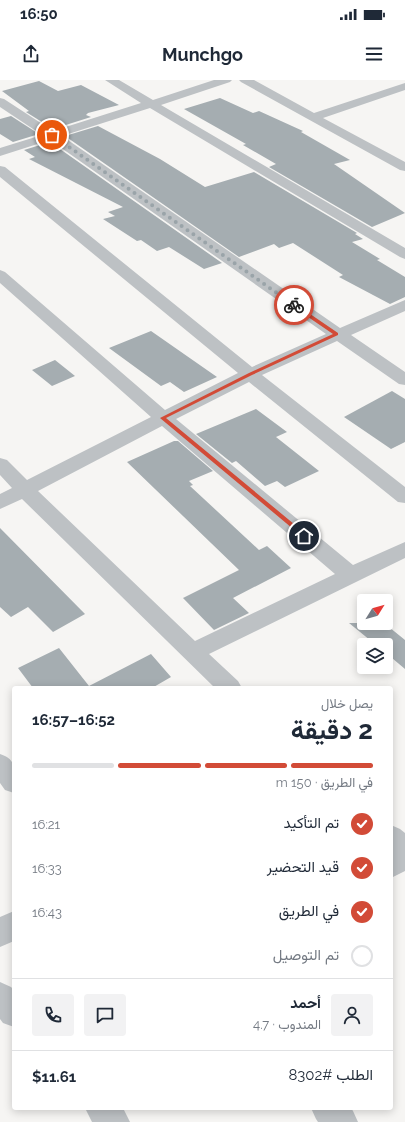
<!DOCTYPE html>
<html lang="ar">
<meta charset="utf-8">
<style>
:root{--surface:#fff;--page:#f2f2f3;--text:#1f2937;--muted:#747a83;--line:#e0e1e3;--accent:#d24b37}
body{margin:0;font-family:Raleway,Vazirmatn,sans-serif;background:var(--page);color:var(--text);direction:rtl;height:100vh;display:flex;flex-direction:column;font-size:15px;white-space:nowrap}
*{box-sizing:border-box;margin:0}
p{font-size:13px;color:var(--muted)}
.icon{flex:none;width:22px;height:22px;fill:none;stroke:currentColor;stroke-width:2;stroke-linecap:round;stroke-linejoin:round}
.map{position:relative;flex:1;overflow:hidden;direction:ltr}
.details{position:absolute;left:12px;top:606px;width:381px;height:424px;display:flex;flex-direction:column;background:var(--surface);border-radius:4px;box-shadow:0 2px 10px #0003;direction:rtl}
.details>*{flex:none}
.needle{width:26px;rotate:53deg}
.buttons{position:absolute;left:357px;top:514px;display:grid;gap:8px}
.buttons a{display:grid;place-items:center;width:36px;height:36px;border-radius:4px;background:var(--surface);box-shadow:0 2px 10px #0003;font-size:20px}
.pin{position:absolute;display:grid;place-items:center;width:34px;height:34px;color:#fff;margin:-17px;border:2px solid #fff;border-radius:50%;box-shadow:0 1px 4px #0007}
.courier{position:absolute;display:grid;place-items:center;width:40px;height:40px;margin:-20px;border:3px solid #d24b37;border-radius:50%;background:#fff;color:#222;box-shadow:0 1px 5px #0007}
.overview em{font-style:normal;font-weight:700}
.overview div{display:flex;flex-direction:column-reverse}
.overview{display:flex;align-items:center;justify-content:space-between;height:68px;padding:0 20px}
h1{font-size:26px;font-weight:700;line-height:30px}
.bar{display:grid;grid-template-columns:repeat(4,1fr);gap:6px 4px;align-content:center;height:48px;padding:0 20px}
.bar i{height:5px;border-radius:3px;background:var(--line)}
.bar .selected{background:var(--accent)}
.bar p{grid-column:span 4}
.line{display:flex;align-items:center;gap:10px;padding:0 20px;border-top:1px solid var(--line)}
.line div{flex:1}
.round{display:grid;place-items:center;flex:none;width:42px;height:42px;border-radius:4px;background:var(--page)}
ol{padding:0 20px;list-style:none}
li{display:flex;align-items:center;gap:12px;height:44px}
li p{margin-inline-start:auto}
li .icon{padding:4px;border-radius:50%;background:var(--accent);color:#fff;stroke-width:4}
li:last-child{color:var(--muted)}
li i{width:22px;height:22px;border:2px solid var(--line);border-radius:50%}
.status{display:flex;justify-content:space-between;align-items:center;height:28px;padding:0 20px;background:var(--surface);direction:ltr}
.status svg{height:11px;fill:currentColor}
header{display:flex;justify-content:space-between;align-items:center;height:52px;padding:0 20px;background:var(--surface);font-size:18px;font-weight:700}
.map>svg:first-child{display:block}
.building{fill:#a5adb1}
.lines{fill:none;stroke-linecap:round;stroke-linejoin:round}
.minor{fill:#bdc1c4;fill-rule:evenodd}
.route{fill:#d24b37}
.done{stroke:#9aa4a9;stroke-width:4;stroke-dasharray:0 7.2}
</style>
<div class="status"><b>16:50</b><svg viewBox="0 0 49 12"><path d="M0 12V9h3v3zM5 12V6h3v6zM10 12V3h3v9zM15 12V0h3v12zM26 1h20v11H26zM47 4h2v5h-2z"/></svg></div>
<header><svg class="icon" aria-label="menu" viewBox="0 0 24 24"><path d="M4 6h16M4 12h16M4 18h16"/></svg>Munchgo<svg class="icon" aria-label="share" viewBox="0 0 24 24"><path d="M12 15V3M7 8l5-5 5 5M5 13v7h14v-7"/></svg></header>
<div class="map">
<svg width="405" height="1042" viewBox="0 0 405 1042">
<rect width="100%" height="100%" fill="#f6f5f3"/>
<g class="building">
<polygon points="39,1 58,11 81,5 119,25 88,33 86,35 91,37 53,49 26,32 29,31 2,11"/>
<polygon points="220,18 253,33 259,31 303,51 301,52 350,80 334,84 405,133 372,147 269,87 276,84 243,65 246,64 184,29"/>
<polygon points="11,36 39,54 13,62 0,54 0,39"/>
<polygon points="98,46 160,79 205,107 254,92 357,153 355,154 363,159 352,162 380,179 377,180 405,197 405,217 390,224 339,197 343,195 293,163 279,168 274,164 239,177 65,56"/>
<polygon points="50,62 222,183 204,189 169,167 157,171 141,160 137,161 103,139 115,136 108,132 123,127 29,79 35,77 24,70"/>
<polygon points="151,251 217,297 184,312 170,302 161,306 109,268"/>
<polygon points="55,280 75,296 52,306 32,290"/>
<polygon points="392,311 405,319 405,362 391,369 344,337"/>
<polygon points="256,329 287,352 276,357 319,391 285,407 277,401 265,406 236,381 232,383 196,354"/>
<polygon points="174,361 178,361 213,391 189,401 193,405 190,406 259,470 267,466 291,488 233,518 249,533 214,550 183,518 239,490 127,382"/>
<polygon points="0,448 85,534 53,552 28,527 11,537 0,527"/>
<polygon points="349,543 384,543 405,560 405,589 386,573 386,565 376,565"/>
<polygon points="59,568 89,606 151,574 171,597 152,608 33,608 18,588"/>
</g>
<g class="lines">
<g class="minor">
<path d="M105,0H119L153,20L214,0H232L230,2L161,25L405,168V179L400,177L150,28L62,56L340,248L405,220V231L351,255L405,292V305L399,304L337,261L262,295L405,407V423L398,422L249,302L176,339L353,485L405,462V478L209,574L238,601L242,608H215L22,419L0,429V414L12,408L0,395V378L7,380L27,400L151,337L0,203V190L5,192L165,330L238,293L0,97V86L5,87L252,287L326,254L50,60L0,76V68L42,55L0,27V18L4,19L53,51L141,23ZM162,346L335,494L195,561L38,411Z"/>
<polygon points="239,0 254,0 314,33 405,3 405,10 323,38 405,82 405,91 400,90 241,2"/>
<path d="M0,674C20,680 14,695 14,713L5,710L0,703Z"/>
<polygon points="391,745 400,749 405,753 405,791 391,798"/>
<polygon points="14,831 14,861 0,867 0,837"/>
<polygon points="0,902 11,907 14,910 14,947 3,943 0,939"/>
<polygon points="85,1028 123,1028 130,1042 92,1042"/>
<polygon points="311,1028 351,1028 353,1031 358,1042 318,1042 316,1039"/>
</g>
</g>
<polygon class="route" points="294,223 338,253 338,255 252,295 166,338 306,454 306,457 304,458 160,338 249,293 333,254 292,226"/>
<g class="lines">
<polyline class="done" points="52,55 294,225"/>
</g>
</svg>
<div class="buttons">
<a><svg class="needle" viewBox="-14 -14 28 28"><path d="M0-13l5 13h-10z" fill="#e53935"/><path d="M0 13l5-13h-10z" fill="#747a83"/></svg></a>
<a><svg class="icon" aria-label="layers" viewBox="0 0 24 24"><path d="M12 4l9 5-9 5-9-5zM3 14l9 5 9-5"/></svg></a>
</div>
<div class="pin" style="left:52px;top:55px;background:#ea580c"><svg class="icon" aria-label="bag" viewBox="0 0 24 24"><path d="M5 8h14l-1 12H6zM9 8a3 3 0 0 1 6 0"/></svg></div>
<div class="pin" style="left:304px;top:456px;background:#1f2937"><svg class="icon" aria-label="home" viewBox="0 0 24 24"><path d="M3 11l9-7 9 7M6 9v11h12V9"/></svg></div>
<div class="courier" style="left:294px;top:225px"><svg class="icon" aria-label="bike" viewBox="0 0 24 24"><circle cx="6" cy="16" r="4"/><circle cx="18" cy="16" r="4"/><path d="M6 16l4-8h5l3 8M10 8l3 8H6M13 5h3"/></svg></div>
<section class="details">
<div class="overview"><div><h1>2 دقيقة</h1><p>يصل خلال</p></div><em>16:52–16:57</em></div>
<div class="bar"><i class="selected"></i><i class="selected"></i><i class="selected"></i><i></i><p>في الطريق · 150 m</p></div>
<ol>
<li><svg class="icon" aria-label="check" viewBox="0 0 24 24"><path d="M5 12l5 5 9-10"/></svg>تم التأكيد<p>16:21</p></li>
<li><svg class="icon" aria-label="check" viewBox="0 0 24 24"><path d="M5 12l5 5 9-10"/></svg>قيد التحضير<p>16:33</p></li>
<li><svg class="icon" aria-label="check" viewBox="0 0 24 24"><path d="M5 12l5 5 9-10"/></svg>في الطريق<p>16:43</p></li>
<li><i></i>تم التوصيل</li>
</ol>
<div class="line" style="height:72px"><a class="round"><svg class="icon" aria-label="person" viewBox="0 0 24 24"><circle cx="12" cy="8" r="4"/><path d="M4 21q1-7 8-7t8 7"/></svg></a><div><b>أحمد</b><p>المندوب · 4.7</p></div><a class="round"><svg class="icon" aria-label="chat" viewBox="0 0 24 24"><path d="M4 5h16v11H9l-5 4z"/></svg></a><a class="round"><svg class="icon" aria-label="phone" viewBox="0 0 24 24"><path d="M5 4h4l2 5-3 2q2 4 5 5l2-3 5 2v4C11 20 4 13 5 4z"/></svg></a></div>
<div class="line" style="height:52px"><div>الطلب #8302</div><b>$11.61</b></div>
</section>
</div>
